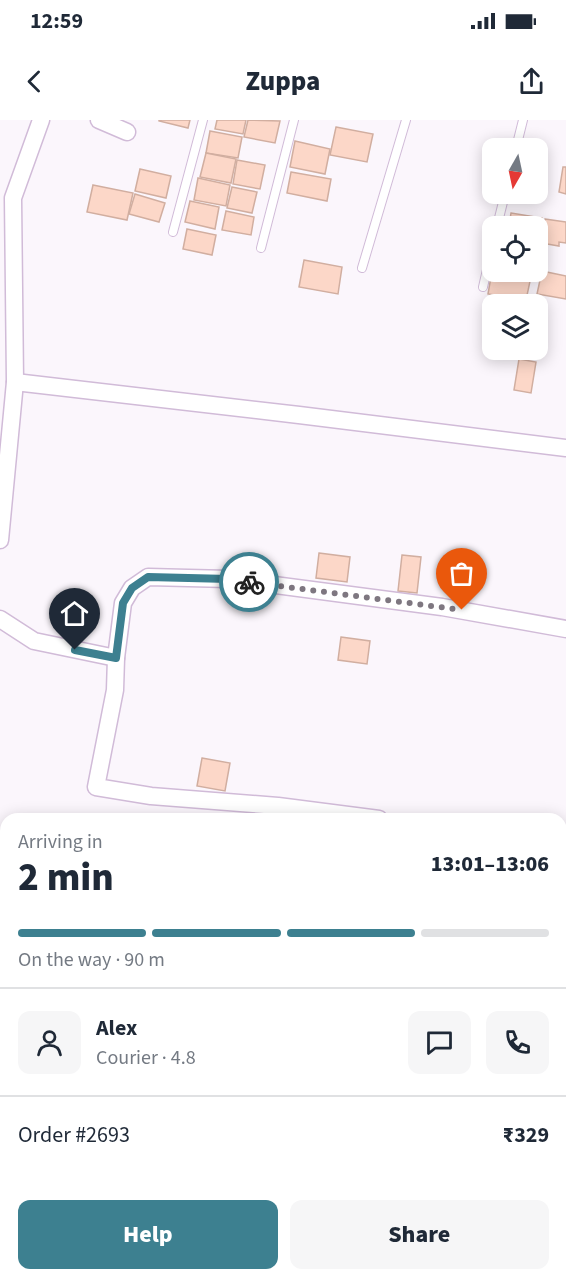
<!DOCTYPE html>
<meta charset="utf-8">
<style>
:root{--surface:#fff;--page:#f6f6f7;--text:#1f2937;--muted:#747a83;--line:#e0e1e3;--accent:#3d8090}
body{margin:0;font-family:"Source Sans 3",sans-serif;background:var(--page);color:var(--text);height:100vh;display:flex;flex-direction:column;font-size:22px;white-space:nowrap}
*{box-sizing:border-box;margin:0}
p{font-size:20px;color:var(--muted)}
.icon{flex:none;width:33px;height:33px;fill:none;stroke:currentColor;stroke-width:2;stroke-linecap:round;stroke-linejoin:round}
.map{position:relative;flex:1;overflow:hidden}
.details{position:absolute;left:0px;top:693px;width:567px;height:468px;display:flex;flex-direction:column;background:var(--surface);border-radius:18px 18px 0 0;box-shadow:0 3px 15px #0003}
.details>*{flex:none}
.needle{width:39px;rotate:189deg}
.controls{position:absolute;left:482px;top:18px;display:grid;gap:12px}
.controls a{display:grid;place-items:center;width:66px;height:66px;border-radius:12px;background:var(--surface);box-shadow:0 3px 15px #0003;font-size:30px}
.pin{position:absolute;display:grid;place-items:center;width:51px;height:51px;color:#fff;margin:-62px -26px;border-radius:50% 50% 50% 0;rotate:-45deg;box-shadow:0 0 6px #0007}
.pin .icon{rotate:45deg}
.courier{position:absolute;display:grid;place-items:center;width:60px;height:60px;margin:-30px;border:4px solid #3d8090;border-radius:50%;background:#fff;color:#222;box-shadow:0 2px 8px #0007}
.head em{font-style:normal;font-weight:800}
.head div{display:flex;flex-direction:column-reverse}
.head{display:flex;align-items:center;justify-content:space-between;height:102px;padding:0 18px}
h1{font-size:39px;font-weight:800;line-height:45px}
.bar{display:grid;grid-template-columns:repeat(4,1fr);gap:9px 6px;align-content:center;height:72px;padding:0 18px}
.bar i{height:8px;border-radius:4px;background:var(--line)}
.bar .active{background:var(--accent)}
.bar p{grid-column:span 4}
.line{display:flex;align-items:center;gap:15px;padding:0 18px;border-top:2px solid var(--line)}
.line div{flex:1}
.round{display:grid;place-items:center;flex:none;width:63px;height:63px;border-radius:12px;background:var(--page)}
.action{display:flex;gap:12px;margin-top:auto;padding:12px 18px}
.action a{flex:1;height:69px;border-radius:12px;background:var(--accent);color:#fff;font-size:24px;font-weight:800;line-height:69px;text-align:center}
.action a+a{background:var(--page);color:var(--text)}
.status{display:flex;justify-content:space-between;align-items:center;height:42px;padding:0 30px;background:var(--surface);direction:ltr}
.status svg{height:16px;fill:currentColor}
header{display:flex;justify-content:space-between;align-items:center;height:78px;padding:0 18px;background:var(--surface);font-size:27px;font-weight:800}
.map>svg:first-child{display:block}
.building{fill:#fcd7c8;stroke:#d1aea0;stroke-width:1.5}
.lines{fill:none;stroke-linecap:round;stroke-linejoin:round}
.service-casing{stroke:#d1bbd8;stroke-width:10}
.minor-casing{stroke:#d1bbd8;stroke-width:19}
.service{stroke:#fff;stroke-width:8}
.minor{stroke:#fff;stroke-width:16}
.done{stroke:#7e7780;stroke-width:6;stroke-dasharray:0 10.8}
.route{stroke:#3d8090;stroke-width:8}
</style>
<div class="status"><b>12:59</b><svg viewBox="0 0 49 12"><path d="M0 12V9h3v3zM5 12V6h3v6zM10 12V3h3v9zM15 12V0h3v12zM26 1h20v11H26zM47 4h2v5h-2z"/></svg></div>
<header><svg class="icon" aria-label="back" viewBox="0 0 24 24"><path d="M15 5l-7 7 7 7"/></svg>Zuppa<svg class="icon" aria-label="share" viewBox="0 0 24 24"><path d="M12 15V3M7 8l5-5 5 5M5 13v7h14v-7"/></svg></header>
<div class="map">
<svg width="566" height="1161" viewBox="0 0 566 1161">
<rect width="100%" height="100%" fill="#fbf6fc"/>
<g class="building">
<polygon points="159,0 190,0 188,8 159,1"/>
<polygon points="217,0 246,0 243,14 215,9"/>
<polygon points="248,0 280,1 275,23 244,17"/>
<polygon points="336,7 373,14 367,42 330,35"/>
<polygon points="210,11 242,17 238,38 206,33"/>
<polygon points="295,21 330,29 325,54 290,47"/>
<polygon points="206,33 236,39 231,63 200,57"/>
<polygon points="237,40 265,45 260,69 233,64"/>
<polygon points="563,47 566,47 566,74 559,72"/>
<polygon points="140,49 171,56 166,78 135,71"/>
<polygon points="291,52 331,59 327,81 287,73"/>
<polygon points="198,58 230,65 226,86 194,80"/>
<polygon points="93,65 133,73 127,100 87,92"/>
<polygon points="232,67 257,72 252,93 227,88"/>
<polygon points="135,74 165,83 159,102 129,94"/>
<polygon points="190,81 219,87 215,109 185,102"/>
<polygon points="226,91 254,97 251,115 222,110"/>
<polygon points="511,93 542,98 539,119 537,119 537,106 509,106"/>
<polygon points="545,99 566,102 566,123 559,122 559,126 541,123"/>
<polygon points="187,109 216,115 212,135 183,129"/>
<polygon points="304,140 342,147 338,174 299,167"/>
<polygon points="492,151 532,152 526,180 488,174"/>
<polygon points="542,151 566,156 566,179 537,174"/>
<polygon points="519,239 536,242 531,273 514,270"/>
<polygon points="319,433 350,437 347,462 316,458"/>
<polygon points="402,435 421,437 417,473 398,471"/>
<polygon points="341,517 370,521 367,544 338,540"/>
<polygon points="202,638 230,643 225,671 197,666"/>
<polygon points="0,883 6,884 6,916 0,914"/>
<polygon points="0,996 6,996 6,1017 0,1016"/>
<polygon points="0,1096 6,1097 6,1128 0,1127"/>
<polygon points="326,1155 417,1155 416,1161 325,1161"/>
</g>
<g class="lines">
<defs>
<g id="service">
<polyline points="516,28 523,0"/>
<polyline points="497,106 505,74"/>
<polyline points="173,112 203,0"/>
<polyline points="261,128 294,0"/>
<polyline points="362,148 406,0"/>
<polyline points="483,167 492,128"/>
</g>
<g id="minor">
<polyline points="99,0 127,12"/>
<polyline points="15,262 299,295 566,328"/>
<polyline points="0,420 15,262 13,78 41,0"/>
<polyline points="0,499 34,521 116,538"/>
<polyline points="379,699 278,686 151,676 96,667 115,570 116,538 123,483 132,468 148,457 229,459 442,487 566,509"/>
<polyline points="561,726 566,727"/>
<polyline points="0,734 6,736"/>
<polyline points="561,957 566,954"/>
<polyline points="0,969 6,970"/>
<polyline points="118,1161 119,1155"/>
<polyline points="426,1161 427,1155"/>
</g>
</defs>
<use href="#service" class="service-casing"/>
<use href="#minor" class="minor-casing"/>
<use href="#service" class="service"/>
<use href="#minor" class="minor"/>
</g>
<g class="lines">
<polyline class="done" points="249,462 462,490"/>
<polyline class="route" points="75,530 116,538 123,483 132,468 148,457 229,459 249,462"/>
</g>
</svg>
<div class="controls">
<a><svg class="needle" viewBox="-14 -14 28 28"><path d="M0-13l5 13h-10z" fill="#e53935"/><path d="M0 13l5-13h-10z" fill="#747a83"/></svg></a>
<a><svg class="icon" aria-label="locate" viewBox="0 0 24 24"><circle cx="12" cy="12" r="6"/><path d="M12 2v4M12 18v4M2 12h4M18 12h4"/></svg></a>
<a><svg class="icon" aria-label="layers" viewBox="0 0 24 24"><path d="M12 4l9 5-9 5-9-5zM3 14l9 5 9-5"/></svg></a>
</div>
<div class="pin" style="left:462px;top:490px;background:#ea580c"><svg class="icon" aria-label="bag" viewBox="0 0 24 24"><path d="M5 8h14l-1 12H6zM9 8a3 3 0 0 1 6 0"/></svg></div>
<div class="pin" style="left:75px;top:530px;background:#1f2937"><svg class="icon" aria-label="home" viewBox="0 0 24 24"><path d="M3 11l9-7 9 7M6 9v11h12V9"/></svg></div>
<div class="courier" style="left:249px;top:462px"><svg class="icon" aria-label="bike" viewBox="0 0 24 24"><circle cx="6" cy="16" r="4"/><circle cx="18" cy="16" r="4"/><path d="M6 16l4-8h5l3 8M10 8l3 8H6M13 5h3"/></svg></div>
<section class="details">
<div class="head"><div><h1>2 min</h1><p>Arriving in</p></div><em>13:01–13:06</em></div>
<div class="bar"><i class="active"></i><i class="active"></i><i class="active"></i><i></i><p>On the way · 90 m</p></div>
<div class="line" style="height:108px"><a class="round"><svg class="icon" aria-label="person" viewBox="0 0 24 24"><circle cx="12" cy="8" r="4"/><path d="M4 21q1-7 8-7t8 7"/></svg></a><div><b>Alex</b><p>Courier · 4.8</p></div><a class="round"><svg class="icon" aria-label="chat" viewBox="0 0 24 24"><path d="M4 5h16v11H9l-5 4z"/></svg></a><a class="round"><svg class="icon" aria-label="phone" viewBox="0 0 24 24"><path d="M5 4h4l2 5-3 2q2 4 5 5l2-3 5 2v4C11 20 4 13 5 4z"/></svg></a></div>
<div class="line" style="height:78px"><div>Order #2693</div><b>₹329</b></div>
<div class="action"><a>Help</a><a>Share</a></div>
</section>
</div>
